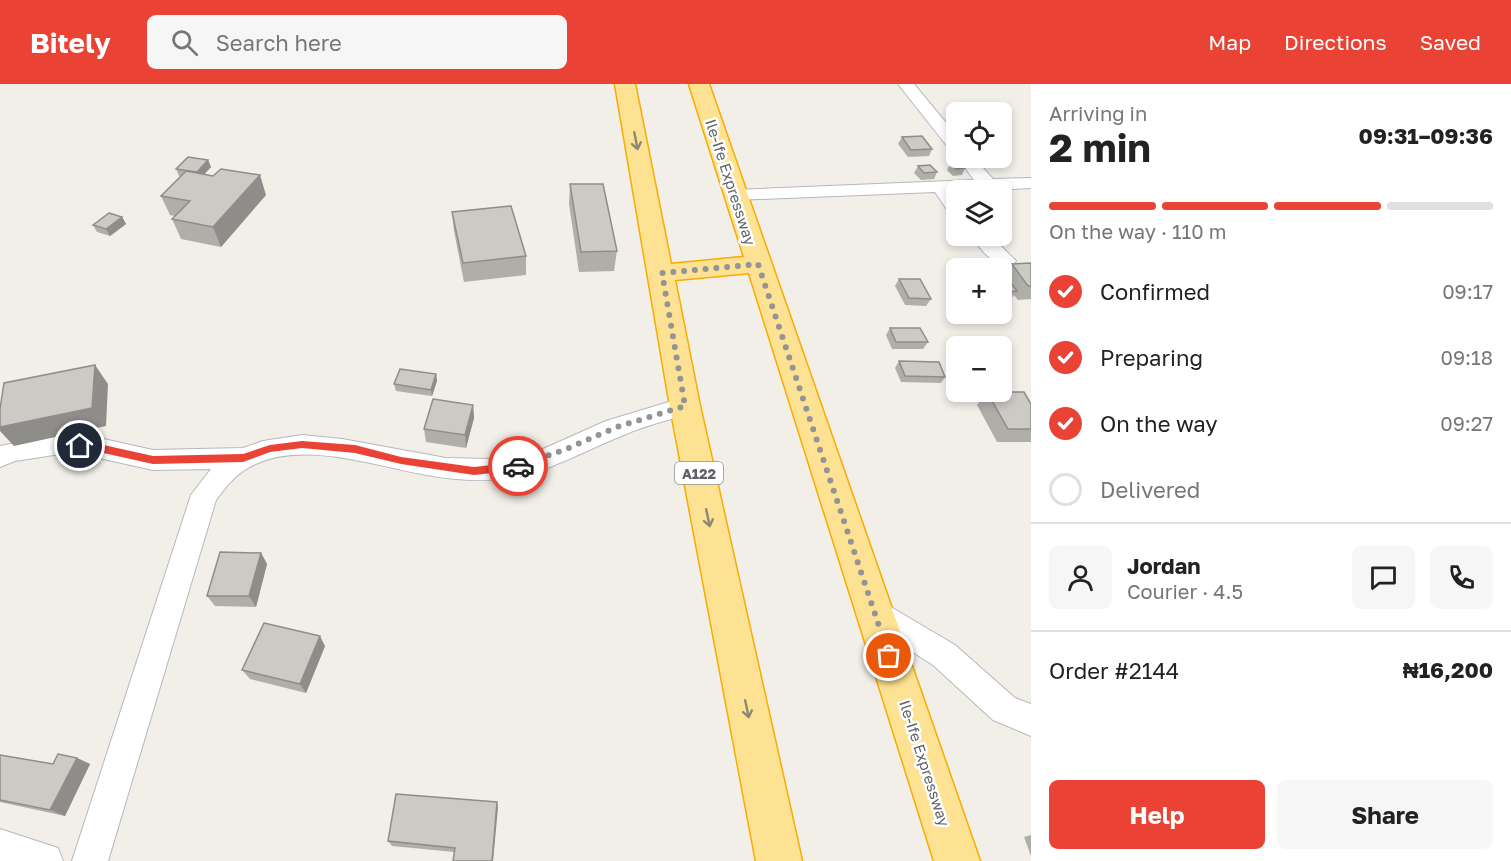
<!DOCTYPE html>
<meta charset="utf-8">
<style>
:root{--surface:#fff;--page:#f6f6f6;--text:#222;--muted:#767676;--line:#e0e0e0;--accent:#ea4335}
body{margin:0;font-family:"Golos Text",sans-serif;background:var(--page);color:var(--text);height:100vh;display:flex;flex-direction:column;font-size:22px;white-space:nowrap}
*{box-sizing:border-box;margin:0}
p{font-size:20px;color:var(--muted)}
.icon{flex:none;width:33px;height:33px;fill:none;stroke:currentColor;stroke-width:2;stroke-linecap:round;stroke-linejoin:round}
.map{position:relative;flex:1;overflow:hidden}
.panel{display:flex;flex-direction:column;background:var(--surface);width:480px}
.panel>*{flex:none}
.tools{position:absolute;left:946px;top:18px;display:grid;gap:12px}
.tools a{display:grid;place-items:center;width:66px;height:66px;border-radius:9px;background:var(--surface);box-shadow:0 3px 9px #0003;font-size:30px}
.pin{position:absolute;display:grid;place-items:center;width:51px;height:51px;color:#fff;margin:-26px;border:3px solid #fff;border-radius:50%;box-shadow:0 2px 6px #0007}
.courier{position:absolute;display:grid;place-items:center;width:60px;height:60px;margin:-30px;border:4px solid #ea4335;border-radius:50%;background:#fff;color:#222;box-shadow:0 2px 8px #0007}
.summary em{font-style:normal;font-weight:700}
.summary div{display:flex;flex-direction:column-reverse}
.summary{display:flex;align-items:center;justify-content:space-between;height:102px;padding:0 18px}
h1{font-size:39px;font-weight:700;line-height:45px}
.bar{display:grid;grid-template-columns:repeat(4,1fr);gap:9px 6px;align-content:center;height:72px;padding:0 18px}
.bar i{height:8px;border-radius:4px;background:var(--line)}
.bar .current{background:var(--accent)}
.bar p{grid-column:span 4}
.line{display:flex;align-items:center;gap:15px;padding:0 18px;border-top:2px solid var(--line)}
.line div{flex:1}
.round{display:grid;place-items:center;flex:none;width:63px;height:63px;border-radius:9px;background:var(--page)}
ol{padding:0 18px;list-style:none}
li{display:flex;align-items:center;gap:18px;height:66px}
li p{margin-inline-start:auto}
li .icon{padding:6px;border-radius:50%;background:var(--accent);color:#fff;stroke-width:4}
li:last-child{color:var(--muted)}
li i{width:33px;height:33px;border:3px solid var(--line);border-radius:50%}
.button{display:flex;gap:12px;margin-top:auto;padding:12px 18px}
.button a{flex:1;height:69px;border-radius:9px;background:var(--accent);color:#fff;font-size:24px;font-weight:700;line-height:69px;text-align:center}
.button a+a{background:var(--page);color:var(--text)}
header{display:flex;align-items:center;gap:36px;box-sizing:border-box;height:84px;padding:0 30px;background:var(--accent);color:#fff}
header strong{font-size:28px}
nav{display:flex;gap:33px;margin-inline-start:auto;font-size:21px}
.search{width:420px;height:54px;background:var(--page);display:flex;align-items:center;gap:15px;box-sizing:border-box;padding:0 21px;border-radius:9px;color:var(--muted);font-size:22px}
main{display:flex;flex:1;min-height:0}
.map>svg:first-child{display:block}
.lines{fill:none;stroke-linecap:round;stroke-linejoin:round}
.street-casing{stroke:#b5b8bc;stroke-width:2}
.highway-casing{stroke:#f9ab00;stroke-width:3}
.street{fill:#fff;fill-rule:evenodd}
.highway{fill:#fde293;fill-rule:evenodd}
.wall{fill:#afaea9}
.shaded-wall{fill:#8f8d8a}
.building{fill:#cccac5;stroke:#8f8d8a;stroke-width:1.5}
.oneway{stroke:#8e8975}
.route{fill:#ea4335}
.done{stroke:#929495;stroke-width:6;stroke-dasharray:0 10.8}
.labels{text-anchor:middle;dominant-baseline:central;stroke-width:5;stroke-linejoin:round;paint-order:stroke}
.shield{fill:#fff;stroke:#8f9295;stroke-width:1.5}
.shield-label{font-size:14px;font-weight:bold;fill:#5f6368}
.street-label{font-size:15px;fill:#5f6368;stroke:#fff}
</style>
<header>
<strong>Bitely</strong>
<div class="search"><svg class="icon" aria-label="search" viewBox="0 0 24 24"><circle cx="10" cy="10" r="6"/><path d="M15 15l6 6"/></svg>Search here</div>
<nav><a>Map</a><a>Directions</a><a>Saved</a></nav>
</header>
<main>
<div class="map">
<svg width="1031" height="777" viewBox="0 0 1031 777">
<rect width="100%" height="100%" fill="#f1efe8"/>
<g class="lines">
<defs>
<g id="street">
<polygon points="898,0 914,0 957,52 957,68 951,67"/>
<polygon points="957,73 974,74 993,95 1031,94 1031,104 953,108 957,113 957,132 950,130 935,108 735,116 729,115 726,111 729,107 735,106 974,96"/>
<path d="M972,152H991L1016,177L1013,181C997,186 979,165 972,152Z"/>
<path d="M685,313L693,316L697,322L693,328C670,336 646,341 624,351C585,366 550,388 509,394C482,398 454,396 427,391C374,382 298,354 248,384C235,391 225,404 216,416L108,777H72L191,411L211,385L153,386L99,374L60,370L15,377L0,383V362L60,350L99,354L153,366L243,364L263,357L302,351L342,355L446,374L492,375L534,369L606,337Z"/>
<polygon points="874,513 955,561 1015,614 1031,620 1031,652 993,636 933,581 864,537 859,527 864,517"/>
<polygon points="0,745 58,764 63,777 0,777"/>
</g>
<polygon id="highway" points="615,0 635,0 671,180 744,173 689,0 709,0 980,777 934,777 749,189 675,196 700,322 802,777 756,777 670,322"/>
</defs>
<use href="#street" class="street-casing"/>
<use href="#highway" class="highway-casing"/>
<use href="#street" class="street"/>
<use href="#highway" class="highway"/>
</g>
<g class="wall">
<polygon points="902,53 932,65 929,72 908,73 898,60"/>
<polygon points="208,76 211,83 204,90 266,111 221,163 181,155 172,135 175,132 170,131 161,112 181,92 179,92 176,85"/>
<polygon points="951,79 965,84 962,91 953,92 947,86"/>
<polygon points="918,82 937,88 934,95 921,96 914,89"/>
<polygon points="570,100 617,167 614,187 579,188 569,120"/>
<polygon points="452,128 526,172 526,191 464,198 454,147"/>
<polygon points="122,133 126,140 110,152 97,148 93,141"/>
<polygon points="1031,179 1031,215 1018,216 1014,211 1012,214 1002,215 1002,188 1004,191 1012,180"/>
<polygon points="953,192 957,192 957,212 949,199"/>
<polygon points="899,195 931,215 926,222 905,221 895,202"/>
<polygon points="890,244 928,258 923,265 892,265 886,251"/>
<polygon points="899,277 945,293 941,299 901,298 895,284"/>
<polygon points="436,290 437,297 432,312 396,307 394,300"/>
<polygon points="987,308 1031,320 1031,358 997,358 977,321"/>
<polygon points="473,321 474,334 466,364 426,358 424,345"/>
<polygon points="261,469 267,480 256,523 215,522 207,512"/>
<polygon points="325,562 306,609 250,595 242,586"/>
<polygon points="0,671 53,680 77,674 90,680 65,732 0,718"/>
<polygon points="497,718 498,724 454,768 392,762 388,757"/>
<polygon points="1031,751 1031,772 1024,753"/>
</g>
<g class="shaded-wall">
<polygon points="208,76 211,83 200,95 197,88"/>
<polygon points="260,91 266,111 221,163 213,143"/>
<polygon points="122,133 126,140 110,152 106,145"/>
<polygon points="95,281 108,300 106,342 14,362 0,347 0,343"/>
<polygon points="436,290 437,297 432,312 431,306"/>
<polygon points="473,321 474,334 466,364 465,351"/>
<polygon points="261,469 267,480 256,523 249,512"/>
<polygon points="320,552 325,562 306,609 300,600"/>
<polygon points="77,674 90,680 65,732 50,726"/>
<polygon points="497,718 498,724 493,777 492,777"/>
</g>
<g class="building">
<polygon points="922,52 932,65 911,66 902,53"/>
<polygon points="188,73 208,76 197,88 176,85"/>
<polygon points="960,78 965,84 956,85 951,79"/>
<polygon points="930,81 937,88 924,89 918,82"/>
<polygon points="221,85 260,91 213,143 172,135 190,117 161,112 186,87 213,92"/>
<polygon points="570,100 603,100 617,167 581,168"/>
<polygon points="511,122 526,172 463,179 452,128"/>
<polygon points="109,129 122,133 106,145 93,141"/>
<polygon points="1031,179 1031,202 1028,202 1012,180"/>
<polygon points="1002,188 1017,207 1002,208"/>
<polygon points="953,192 957,192 957,198"/>
<polygon points="899,195 920,195 931,215 909,214"/>
<polygon points="890,244 920,244 928,258 896,258"/>
<polygon points="899,277 939,278 945,293 905,292"/>
<polygon points="95,281 92,324 0,343 0,325 4,299"/>
<polygon points="400,285 436,290 431,306 394,300"/>
<polygon points="987,308 1024,308 1031,320 1031,345 1008,345"/>
<polygon points="433,315 473,321 465,351 424,345"/>
<polygon points="220,468 261,469 249,512 207,512"/>
<polygon points="264,539 320,552 300,600 242,586"/>
<polygon points="58,670 77,674 50,726 0,716 0,671 53,680"/>
<polygon points="396,710 497,718 492,777 453,777 455,764 388,757"/>
</g>
<defs><path id="oneway-shaft" d="M-6 0H5M1.5-3L5.5 0L1.5 3" fill="none" stroke-width="1.6" stroke-linecap="round" stroke-linejoin="round" transform="scale(1.5)"/></defs>
<g class="oneway">
<use href="#oneway-shaft" transform="translate(636 57) rotate(79)"/>
<use href="#oneway-shaft" transform="translate(708 434) rotate(78)"/>
<use href="#oneway-shaft" transform="translate(747 625) rotate(78)"/>
</g>
<polygon class="route" points="302,357 355,361 401,373 474,383 518,378 523,382 518,386 474,391 401,380 355,369 302,364 270,368 243,378 153,380 99,368 80,366 75,362 80,358 99,360 153,372 243,370 270,361"/>
<g class="lines">
<polyline class="done" points="518,382 564,366 617,343 685,322 662,189 758,180 889,572"/>
</g>
<g class="labels">
<rect class="shield" x="675" y="378" width="48" height="22" rx="4.5"/>
<g class="shield-label">
<text x="699" y="389">A122</text>
</g>
<g class="street-label">
<text transform="translate(731 98) rotate(72)">Ile-Ife Expressway</text>
<text transform="translate(925 679) rotate(72)">Ile-Ife Expressway</text>
</g>
</g>
</svg>
<div class="tools">
<a><svg class="icon" aria-label="locate" viewBox="0 0 24 24"><circle cx="12" cy="12" r="6"/><path d="M12 2v4M12 18v4M2 12h4M18 12h4"/></svg></a>
<a><svg class="icon" aria-label="layers" viewBox="0 0 24 24"><path d="M12 4l9 5-9 5-9-5zM3 14l9 5 9-5"/></svg></a>
<a>+</a>
<a>−</a>
</div>
<div class="pin" style="left:889px;top:572px;background:#ea580c"><svg class="icon" aria-label="bag" viewBox="0 0 24 24"><path d="M5 8h14l-1 12H6zM9 8a3 3 0 0 1 6 0"/></svg></div>
<div class="pin" style="left:80px;top:362px;background:#1f2937"><svg class="icon" aria-label="home" viewBox="0 0 24 24"><path d="M3 11l9-7 9 7M6 9v11h12V9"/></svg></div>
<div class="courier" style="left:518px;top:382px"><svg class="icon" aria-label="car" viewBox="0 0 24 24"><path d="M5 17H2v-5l4-1 3-4h7l3 4 3 1v5h-3M9 17h6M6 11h13"/><circle cx="7" cy="17" r="2"/><circle cx="17" cy="17" r="2"/></svg></div>
</div>
<section class="panel">
<div class="summary"><div><h1>2 min</h1><p>Arriving in</p></div><em>09:31–09:36</em></div>
<div class="bar"><i class="current"></i><i class="current"></i><i class="current"></i><i></i><p>On the way · 110 m</p></div>
<ol>
<li><svg class="icon" aria-label="check" viewBox="0 0 24 24"><path d="M5 12l5 5 9-10"/></svg>Confirmed<p>09:17</p></li>
<li><svg class="icon" aria-label="check" viewBox="0 0 24 24"><path d="M5 12l5 5 9-10"/></svg>Preparing<p>09:18</p></li>
<li><svg class="icon" aria-label="check" viewBox="0 0 24 24"><path d="M5 12l5 5 9-10"/></svg>On the way<p>09:27</p></li>
<li><i></i>Delivered</li>
</ol>
<div class="line" style="height:108px"><a class="round"><svg class="icon" aria-label="person" viewBox="0 0 24 24"><circle cx="12" cy="8" r="4"/><path d="M4 21q1-7 8-7t8 7"/></svg></a><div><b>Jordan</b><p>Courier · 4.5</p></div><a class="round"><svg class="icon" aria-label="chat" viewBox="0 0 24 24"><path d="M4 5h16v11H9l-5 4z"/></svg></a><a class="round"><svg class="icon" aria-label="phone" viewBox="0 0 24 24"><path d="M5 4h4l2 5-3 2q2 4 5 5l2-3 5 2v4C11 20 4 13 5 4z"/></svg></a></div>
<div class="line" style="height:78px"><div>Order #2144</div><b>₦16,200</b></div>
<div class="button"><a>Help</a><a>Share</a></div>
</section>
</main>
